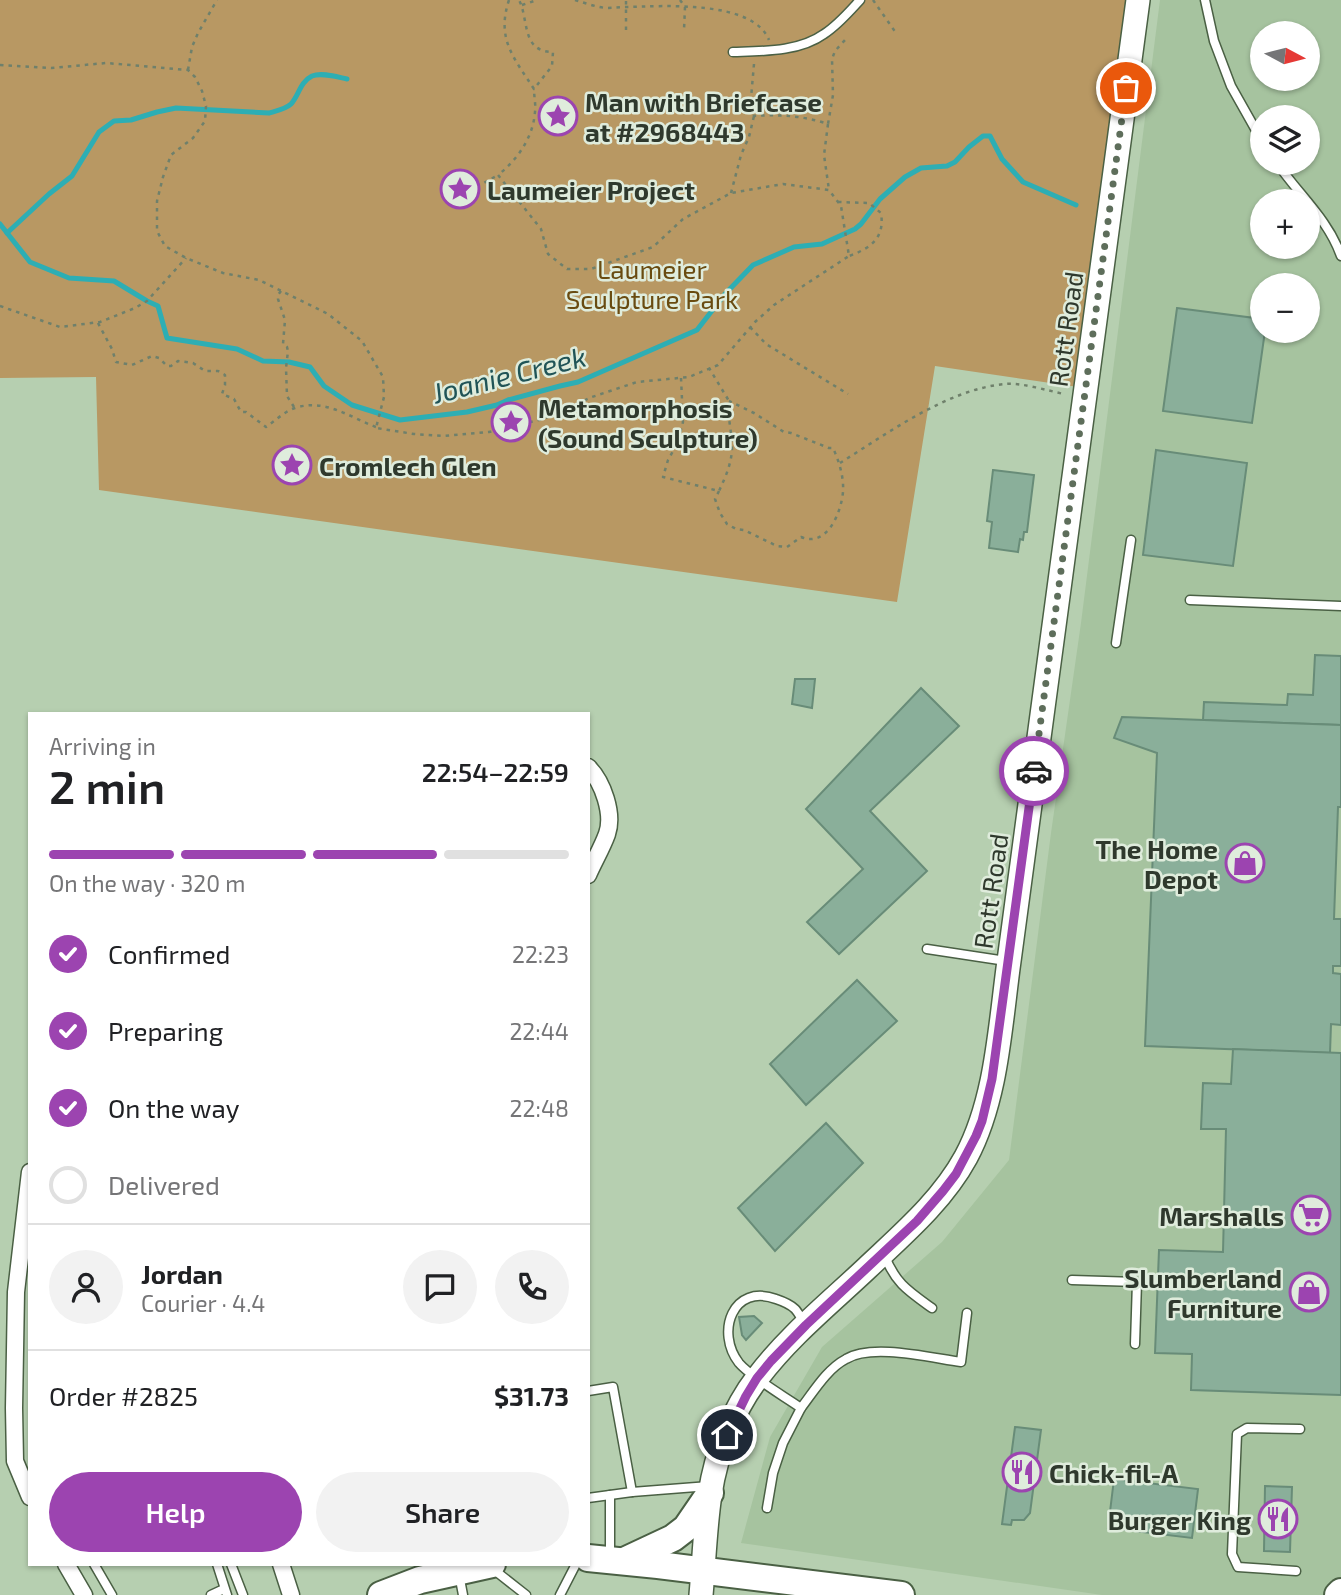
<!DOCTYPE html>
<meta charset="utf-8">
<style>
:root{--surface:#fff;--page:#f2f2f2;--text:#202124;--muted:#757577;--line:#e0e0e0;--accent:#9c44b0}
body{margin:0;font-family:"Exo 2",sans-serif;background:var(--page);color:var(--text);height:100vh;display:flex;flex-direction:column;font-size:26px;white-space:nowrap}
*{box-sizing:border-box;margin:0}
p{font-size:23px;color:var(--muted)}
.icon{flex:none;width:38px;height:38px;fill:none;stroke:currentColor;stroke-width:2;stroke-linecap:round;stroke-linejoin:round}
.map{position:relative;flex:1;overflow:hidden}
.details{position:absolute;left:28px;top:712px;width:562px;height:854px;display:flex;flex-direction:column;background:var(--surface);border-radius:0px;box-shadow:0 2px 5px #0004}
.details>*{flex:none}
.needle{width:46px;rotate:97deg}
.fabs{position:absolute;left:1250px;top:21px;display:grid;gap:14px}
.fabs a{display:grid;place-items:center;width:70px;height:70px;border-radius:50%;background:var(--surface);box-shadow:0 2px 5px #0004;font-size:35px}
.pin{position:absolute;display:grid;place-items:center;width:60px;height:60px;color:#fff;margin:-30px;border:4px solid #fff;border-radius:50%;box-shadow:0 2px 7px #0007}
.courier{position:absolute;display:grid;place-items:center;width:70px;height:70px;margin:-35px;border:5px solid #9c44b0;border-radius:50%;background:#fff;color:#222;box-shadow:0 2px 9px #0007}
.headline em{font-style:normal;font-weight:600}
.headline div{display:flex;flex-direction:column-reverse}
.headline{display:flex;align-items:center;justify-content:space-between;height:119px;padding:0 21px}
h1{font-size:46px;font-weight:600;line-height:52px}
.bar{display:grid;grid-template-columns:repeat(4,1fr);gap:10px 7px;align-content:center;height:84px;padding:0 21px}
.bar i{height:9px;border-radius:5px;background:var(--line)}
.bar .current{background:var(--accent)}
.bar p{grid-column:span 4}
.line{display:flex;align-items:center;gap:18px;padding:0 21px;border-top:2px solid var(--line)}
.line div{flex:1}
.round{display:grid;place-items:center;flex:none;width:74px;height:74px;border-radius:37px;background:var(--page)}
ol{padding:0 21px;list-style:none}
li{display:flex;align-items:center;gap:21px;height:77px}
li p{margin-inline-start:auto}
li .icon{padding:7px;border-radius:50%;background:var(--accent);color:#fff;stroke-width:4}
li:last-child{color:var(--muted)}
li i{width:38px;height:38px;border:4px solid var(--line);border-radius:50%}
.primary-button{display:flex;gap:14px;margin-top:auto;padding:14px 21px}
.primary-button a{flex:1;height:80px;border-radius:42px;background:var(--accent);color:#fff;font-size:28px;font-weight:600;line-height:80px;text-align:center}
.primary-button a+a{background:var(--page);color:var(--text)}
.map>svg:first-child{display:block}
.built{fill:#a6c39f;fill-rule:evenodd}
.green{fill:#b89863}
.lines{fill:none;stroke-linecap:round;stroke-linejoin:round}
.stream{stroke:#2daeb4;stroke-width:5}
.building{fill:#8aaf9a;stroke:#688c78;stroke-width:2}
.lane-casing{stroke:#4a6044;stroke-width:11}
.street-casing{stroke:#4a6044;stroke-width:19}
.secondary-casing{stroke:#4a6044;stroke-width:26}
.primary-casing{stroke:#4a6044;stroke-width:30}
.path{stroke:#6f806b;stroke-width:2.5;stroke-dasharray:3.5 5;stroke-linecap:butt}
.lane{stroke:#fff;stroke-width:8}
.street{stroke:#fff;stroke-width:16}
.secondary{stroke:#fff;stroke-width:23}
.primary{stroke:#fff;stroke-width:26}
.done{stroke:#5e6e5b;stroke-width:7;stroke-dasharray:0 12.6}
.route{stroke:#9c44b0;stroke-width:9}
.labels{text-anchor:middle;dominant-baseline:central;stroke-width:5;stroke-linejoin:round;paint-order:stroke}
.poi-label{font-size:26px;font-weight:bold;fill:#2f392d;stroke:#dfecdc;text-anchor:start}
.park-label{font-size:26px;fill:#694b10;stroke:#dfecdc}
.street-label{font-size:26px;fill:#2f392d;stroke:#dfecdc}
.water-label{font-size:28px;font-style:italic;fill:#205457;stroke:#dfecdc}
</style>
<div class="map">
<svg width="1341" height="1595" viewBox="0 0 1341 1595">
<rect width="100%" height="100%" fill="#b6cfb0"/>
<path class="built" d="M1160,0H1341V1595H1102L741,1543L770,1437L822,1347L942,1242L1009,1160L1051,833L1081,623ZM1262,33H1307V79H1262ZM1262,117H1307V163H1262ZM1262,201H1307V247H1262ZM1262,285H1307V331H1262Z"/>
<polygon class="green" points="0,0 1129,0 1078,387 935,366 897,602 99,490 96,377 0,378"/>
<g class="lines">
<g class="stream">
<polyline points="0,224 30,262 69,278 114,281 147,301 158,306 167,338 237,349 263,361 289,362 310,367 324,386 352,405 400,420 467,412 497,405 508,400 560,386 578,382 697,330 725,294 753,265 794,247 822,244 855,229 861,224 880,199 905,177 921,168 947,166 955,162 969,147 983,136 990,136 1002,159 1023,182 1076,205"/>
<path d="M7,233L49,194L72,176L99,132L114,121L131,120L157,112L176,108L269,113C276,111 286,109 291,104C299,95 300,82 312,76C322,72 337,77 347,79"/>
</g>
</g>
<g class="building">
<polygon points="1177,308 1262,319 1262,331 1265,331 1252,423 1163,411"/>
<polygon points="1156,450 1247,463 1233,566 1143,555"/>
<polygon points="993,470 1034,475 1027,532 1024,532 1023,540 1020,539 1018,552 989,548 992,522 987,521"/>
<polygon points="1315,655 1341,656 1341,725 1203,720 1204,702 1287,705 1288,694 1313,695"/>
<polygon points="795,679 815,679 812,708 792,704"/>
<polygon points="921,688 959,726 870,811 927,871 839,954 807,922 863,869 806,809"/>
<polygon points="1122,717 1341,725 1341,807 1338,807 1334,919 1341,919 1341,966 1333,966 1333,973 1341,974 1341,1025 1331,1024 1330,1053 1145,1046 1157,753 1114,738"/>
<polygon points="857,980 897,1021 806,1105 770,1064"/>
<polygon points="1233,1049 1341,1053 1341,1395 1191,1390 1192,1354 1155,1353 1159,1250 1223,1252 1226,1129 1201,1129 1203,1083 1231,1084"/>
<polygon points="826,1123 863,1163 775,1251 738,1208"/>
<polygon points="754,1316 762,1323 746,1340 742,1335 739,1317"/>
<polygon points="1015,1427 1041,1430 1030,1513 1024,1520 1012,1520 1011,1525 1002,1524"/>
<polygon points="1114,1479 1198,1489 1192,1538 1108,1528"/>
<polygon points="1265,1486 1292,1487 1290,1552 1264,1551"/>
</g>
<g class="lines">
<defs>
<g id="lane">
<polyline points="1205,0 1214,41 1231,86 1262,141"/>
<path d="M733,52C763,51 799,52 824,34C838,25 849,12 860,0"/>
<path d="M1277,163C1298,194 1328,219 1341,256"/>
<polyline points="1190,600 1341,606"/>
<polyline points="1116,643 1131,540"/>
<polyline points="927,949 1006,961"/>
<path d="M884,1254C895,1283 908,1291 932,1308"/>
<polyline points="1072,1280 1137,1282 1135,1344"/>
<path d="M804,1322C801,1318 798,1312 795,1309C790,1304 782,1301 776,1299C733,1283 715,1332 739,1363C752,1378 784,1396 801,1408C814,1391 827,1369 846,1359C872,1343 931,1358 961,1362L967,1313"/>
<polyline points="588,1391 613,1387 632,1492"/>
<polyline points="588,1498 632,1492 709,1486"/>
<polyline points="767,1508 773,1473 783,1443 801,1408"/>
<polyline points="610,1555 610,1495"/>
<polyline points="94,1564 112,1595"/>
<polyline points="217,1564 227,1595"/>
<polyline points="231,1564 243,1595"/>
<polyline points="493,1569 526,1595"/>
<polyline points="1296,1571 1238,1567 1232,1554 1237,1434 1247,1428 1300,1429"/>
<polyline points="459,1574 463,1595"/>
<polyline points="211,1595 224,1589"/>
<polyline points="560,1595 576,1564"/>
</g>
<g id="street">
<path d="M588,767C603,782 614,814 607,834C602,848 594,861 588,875"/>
<polyline points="30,1172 16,1292 14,1408 15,1461 30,1497"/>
<polyline points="66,1564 84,1595"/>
<polyline points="281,1564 291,1595"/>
</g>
<path id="secondary" d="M701,1595C704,1562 705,1527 710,1494C716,1454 733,1409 758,1377C789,1336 830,1303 867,1268C903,1234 942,1201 966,1157C997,1099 1000,1026 1009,961L1138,0"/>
<g id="primary">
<polyline points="588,1558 658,1565 901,1595"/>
<polyline points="626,1560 673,1538 686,1528 710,1493"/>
<polyline points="381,1595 420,1580 492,1564"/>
<polyline points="1338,1595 1341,1592"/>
</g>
</defs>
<use href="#lane" class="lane-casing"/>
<use href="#street" class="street-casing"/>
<use href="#secondary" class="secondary-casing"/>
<use href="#primary" class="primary-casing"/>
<g class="path">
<path d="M509,0C496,39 514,58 534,89L552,66L553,52C521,52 529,19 519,0"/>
<path d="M575,0C585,3 596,7 606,8C614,8 621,7 628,7C664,6 753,0 769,40"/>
<polyline points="680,0 685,7 684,30"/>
<polyline points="873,0 896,33"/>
<polyline points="522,5 537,0"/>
<polyline points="626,30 626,0"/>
<path d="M754,64L751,98L754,116C779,114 804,116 828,124L833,95L832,59L835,51L845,40"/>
<path d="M0,65L51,68L106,63L188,70L195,77L202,91L206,106L205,121L193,138L171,155L163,177L157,201V231L165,246L186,258L223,273L259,280L328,314L362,341L383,377L384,397L376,428L414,434L444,436L489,432L543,419L592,397L637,382L689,377L718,365L755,322L774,305L849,256L841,206L829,190L783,184L731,193L683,219L653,247L591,269H567L548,254L541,229L498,175C517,160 533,138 535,112C536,105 534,97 534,89"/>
<polyline points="188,70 192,47 198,33 217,0"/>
<polyline points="828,124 824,155 829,190"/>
<polyline points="468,187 482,184 498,175"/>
<polyline points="731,193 741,155 749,137 754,116"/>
<path d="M838,202L869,203L881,213C885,238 871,248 849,256"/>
<polyline points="281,291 278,295 278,299 285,320 283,344 287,347 288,351 286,368 287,396 294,407"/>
<polyline points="0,306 60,327 100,322 135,308 147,301 186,258"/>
<path d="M98,323L112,349L116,362L132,365L152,356L159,358L167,366H171L178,361L193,363L205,371H218L225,375V385L222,394L234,399L241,412H246L266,427C275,421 285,411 295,408C325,398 349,417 376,427"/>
<polyline points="750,327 766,344 848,394"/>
<path d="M681,378L682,399L681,409L683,422L677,444L668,460L663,477L719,491C725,478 732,463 732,447C732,431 727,417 729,401L709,368"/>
<path d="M840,463C888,433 948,389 1005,384C1020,382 1049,391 1064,394"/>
<path d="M719,491L715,499L720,513L727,524L736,529L744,530L777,546L787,547L801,537C827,548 841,513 843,492C844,477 839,461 833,448H829L791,433L784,432L754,413L729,401"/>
</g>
<use href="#lane" class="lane"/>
<use href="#street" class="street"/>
<use href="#secondary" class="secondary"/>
<use href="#primary" class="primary"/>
</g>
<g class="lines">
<polyline class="done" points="1034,771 1126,88"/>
<polyline class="route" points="727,1435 746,1396 757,1378 771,1361 806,1325 917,1221 943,1191 956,1174 976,1136 982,1121 992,1079 1034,771"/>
</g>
<defs>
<symbol id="sight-ring" viewBox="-11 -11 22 22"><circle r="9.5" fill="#dfecdc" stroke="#9c44b0" stroke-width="1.5"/><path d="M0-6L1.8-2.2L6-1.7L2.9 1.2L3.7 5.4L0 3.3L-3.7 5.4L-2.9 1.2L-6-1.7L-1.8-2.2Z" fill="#9c44b0"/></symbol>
<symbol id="shop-ring" viewBox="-11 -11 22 22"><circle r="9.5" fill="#dfecdc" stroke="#9c44b0" stroke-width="1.5"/><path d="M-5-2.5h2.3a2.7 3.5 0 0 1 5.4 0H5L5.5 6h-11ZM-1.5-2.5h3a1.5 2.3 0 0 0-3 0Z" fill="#9c44b0"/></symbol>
<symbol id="supermarket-ring" viewBox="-11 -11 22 22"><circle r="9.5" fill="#dfecdc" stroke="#9c44b0" stroke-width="1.5"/><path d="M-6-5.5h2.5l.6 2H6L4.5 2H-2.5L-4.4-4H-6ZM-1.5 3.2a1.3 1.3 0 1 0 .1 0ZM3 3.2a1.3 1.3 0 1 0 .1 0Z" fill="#9c44b0"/></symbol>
<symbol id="restaurant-ring" viewBox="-11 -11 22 22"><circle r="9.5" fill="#dfecdc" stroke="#9c44b0" stroke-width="1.5"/><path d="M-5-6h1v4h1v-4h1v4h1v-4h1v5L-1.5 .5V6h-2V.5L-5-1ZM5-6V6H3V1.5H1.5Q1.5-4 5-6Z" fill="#9c44b0"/></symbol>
</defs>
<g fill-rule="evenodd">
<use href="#sight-ring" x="536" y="94" width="44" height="44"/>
<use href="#sight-ring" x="438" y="167" width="44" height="44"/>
<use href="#sight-ring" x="489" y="400" width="44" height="44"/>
<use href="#sight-ring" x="270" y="443" width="44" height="44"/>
<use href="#shop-ring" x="1223" y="841" width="44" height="44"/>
<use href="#supermarket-ring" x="1289" y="1193" width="44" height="44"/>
<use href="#shop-ring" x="1287" y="1270" width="44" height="44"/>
<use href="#restaurant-ring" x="1000" y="1450" width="44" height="44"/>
<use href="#restaurant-ring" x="1256" y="1497" width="44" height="44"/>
</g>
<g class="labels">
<g class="poi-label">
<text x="585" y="101">Man with Briefcase<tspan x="585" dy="30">at #2968443</tspan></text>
<text x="487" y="189">Laumeier Project</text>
<text x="538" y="407">Metamorphosis<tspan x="538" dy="30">(Sound Sculpture)</tspan></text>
<text x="319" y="465">Cromlech Glen</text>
<text x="1218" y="848" text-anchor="end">The Home<tspan x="1218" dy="30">Depot</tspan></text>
<text x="1284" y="1215" text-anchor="end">Marshalls</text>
<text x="1282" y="1277" text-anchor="end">Slumberland<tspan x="1282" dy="30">Furniture</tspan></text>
<text x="1049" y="1472">Chick-fil-A</text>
<text x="1251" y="1519" text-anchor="end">Burger King</text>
</g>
<g class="park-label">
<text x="652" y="268">Laumeier<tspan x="652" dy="30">Sculpture Park</tspan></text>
</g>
<g class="street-label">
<text transform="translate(1065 329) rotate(-82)">Rott Road</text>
<text transform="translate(990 891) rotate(-82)">Rott Road</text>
</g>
<g class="water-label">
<text transform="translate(509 374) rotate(-14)">Joanie Creek</text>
</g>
</g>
</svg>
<div class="fabs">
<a><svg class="needle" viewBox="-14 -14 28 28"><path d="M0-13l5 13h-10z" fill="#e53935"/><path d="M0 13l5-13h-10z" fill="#757577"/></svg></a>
<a><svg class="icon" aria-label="layers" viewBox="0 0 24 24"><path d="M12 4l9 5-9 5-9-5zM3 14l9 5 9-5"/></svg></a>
<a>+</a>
<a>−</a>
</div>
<div class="pin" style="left:1126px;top:88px;background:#ea580c"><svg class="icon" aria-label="bag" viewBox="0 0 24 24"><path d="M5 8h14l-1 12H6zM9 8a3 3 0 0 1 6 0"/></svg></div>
<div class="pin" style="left:727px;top:1435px;background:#1f2937"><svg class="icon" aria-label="home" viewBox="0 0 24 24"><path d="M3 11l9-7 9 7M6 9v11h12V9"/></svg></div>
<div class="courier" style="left:1034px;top:771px"><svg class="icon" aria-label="car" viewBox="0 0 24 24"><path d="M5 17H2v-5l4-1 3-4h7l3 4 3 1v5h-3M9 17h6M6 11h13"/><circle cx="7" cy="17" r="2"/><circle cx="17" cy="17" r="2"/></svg></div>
<section class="details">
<div class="headline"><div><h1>2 min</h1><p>Arriving in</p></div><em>22:54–22:59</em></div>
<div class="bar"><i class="current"></i><i class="current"></i><i class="current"></i><i></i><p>On the way · 320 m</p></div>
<ol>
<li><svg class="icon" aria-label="check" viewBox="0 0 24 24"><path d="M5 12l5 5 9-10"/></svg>Confirmed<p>22:23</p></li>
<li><svg class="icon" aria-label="check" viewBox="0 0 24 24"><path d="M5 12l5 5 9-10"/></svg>Preparing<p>22:44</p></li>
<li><svg class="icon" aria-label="check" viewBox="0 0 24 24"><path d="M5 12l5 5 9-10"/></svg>On the way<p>22:48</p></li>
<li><i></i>Delivered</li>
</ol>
<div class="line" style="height:126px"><a class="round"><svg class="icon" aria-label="person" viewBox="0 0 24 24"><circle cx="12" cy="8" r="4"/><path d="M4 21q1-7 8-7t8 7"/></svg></a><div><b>Jordan</b><p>Courier · 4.4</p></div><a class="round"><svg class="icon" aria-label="chat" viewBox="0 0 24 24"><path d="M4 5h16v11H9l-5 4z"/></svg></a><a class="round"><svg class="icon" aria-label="phone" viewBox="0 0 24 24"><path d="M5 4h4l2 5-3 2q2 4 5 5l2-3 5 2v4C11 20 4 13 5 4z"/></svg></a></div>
<div class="line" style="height:91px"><div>Order #2825</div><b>$31.73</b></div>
<div class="primary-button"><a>Help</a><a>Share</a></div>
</section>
</div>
